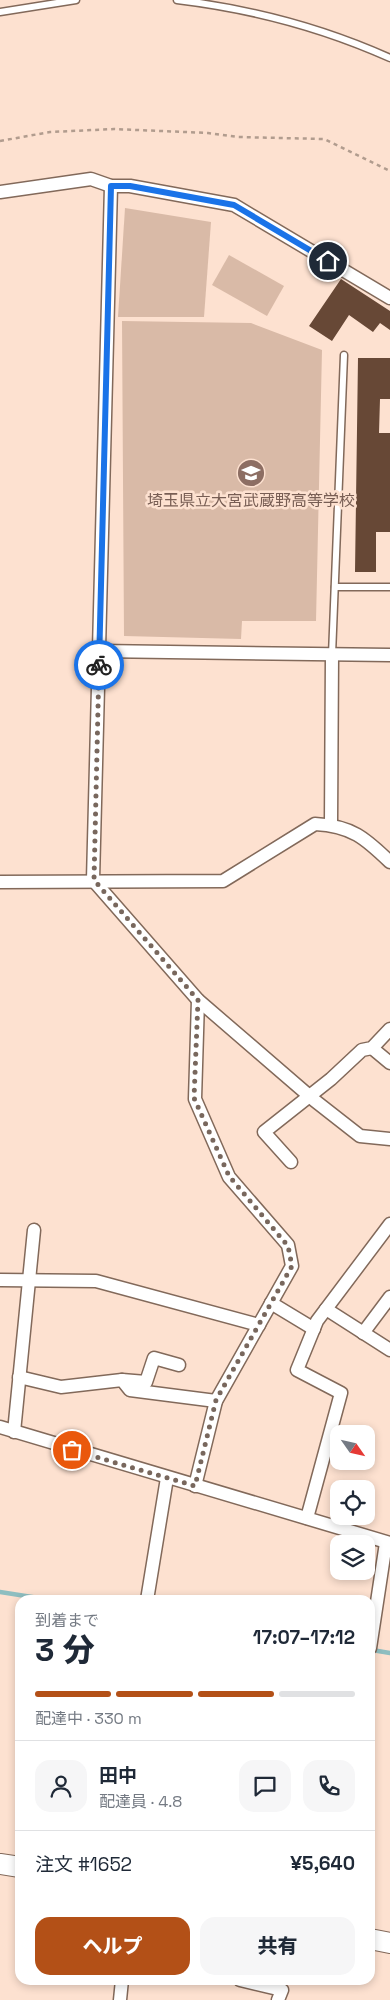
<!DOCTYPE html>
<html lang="ja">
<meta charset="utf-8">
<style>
:root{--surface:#fff;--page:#f6f6f7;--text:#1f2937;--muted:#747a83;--line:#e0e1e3;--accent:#b35017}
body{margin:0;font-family:"Space Grotesk","Noto Sans JP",sans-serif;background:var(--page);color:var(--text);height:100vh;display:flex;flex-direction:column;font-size:19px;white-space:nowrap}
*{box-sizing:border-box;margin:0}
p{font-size:16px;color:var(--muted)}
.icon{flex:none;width:28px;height:28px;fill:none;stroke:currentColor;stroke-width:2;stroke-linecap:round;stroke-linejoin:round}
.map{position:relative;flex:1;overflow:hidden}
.sheet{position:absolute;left:15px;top:1595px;width:360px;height:390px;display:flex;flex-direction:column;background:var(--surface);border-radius:15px;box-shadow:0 2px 8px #0003}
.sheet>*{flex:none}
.needle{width:32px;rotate:124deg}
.fabs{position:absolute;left:330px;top:1425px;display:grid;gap:10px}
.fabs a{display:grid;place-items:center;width:45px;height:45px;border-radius:10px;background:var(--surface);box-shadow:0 2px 8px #0003;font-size:25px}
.pin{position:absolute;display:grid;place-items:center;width:42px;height:42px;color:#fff;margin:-21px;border:2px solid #fff;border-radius:50%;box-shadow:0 1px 5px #0007}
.courier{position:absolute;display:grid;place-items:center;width:50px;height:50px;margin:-25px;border:4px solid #1a73e8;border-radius:50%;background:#fff;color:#222;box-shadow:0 1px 6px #0007}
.headline em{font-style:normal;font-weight:800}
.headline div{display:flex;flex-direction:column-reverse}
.headline{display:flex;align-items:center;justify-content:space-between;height:85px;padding:0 20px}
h1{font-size:32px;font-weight:800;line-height:38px}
.bar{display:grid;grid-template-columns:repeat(4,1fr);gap:8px 5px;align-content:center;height:60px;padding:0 20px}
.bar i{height:6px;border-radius:4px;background:var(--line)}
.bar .on{background:var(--accent)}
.bar p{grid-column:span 4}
.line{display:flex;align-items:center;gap:12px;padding:0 20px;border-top:1px solid var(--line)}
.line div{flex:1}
.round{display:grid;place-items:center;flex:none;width:52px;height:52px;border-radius:15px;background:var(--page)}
.action{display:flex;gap:10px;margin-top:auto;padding:10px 20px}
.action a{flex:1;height:58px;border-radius:15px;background:var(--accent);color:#fff;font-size:20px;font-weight:800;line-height:58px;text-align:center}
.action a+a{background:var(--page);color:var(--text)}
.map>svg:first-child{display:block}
.green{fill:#d9baa7}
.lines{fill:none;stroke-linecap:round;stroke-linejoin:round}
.stream{stroke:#8ebec0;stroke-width:4.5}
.building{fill:#674836}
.service-casing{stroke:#82695a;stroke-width:9}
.minor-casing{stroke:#82695a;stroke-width:15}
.primary-casing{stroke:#82695a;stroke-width:22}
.path{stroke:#b19c8e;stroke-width:2.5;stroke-dasharray:4 4;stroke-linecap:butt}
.service{stroke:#fff;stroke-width:6}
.minor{stroke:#fff;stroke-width:12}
.primary{stroke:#fff;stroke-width:20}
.done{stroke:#78675d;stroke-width:5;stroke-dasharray:0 9}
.route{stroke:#1a73e8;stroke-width:6}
.labels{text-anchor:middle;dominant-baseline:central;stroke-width:5;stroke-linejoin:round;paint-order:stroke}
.education-label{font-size:16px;fill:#785e54;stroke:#fde1d0}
</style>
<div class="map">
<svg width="390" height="2000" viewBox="0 0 390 2000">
<rect width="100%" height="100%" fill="#fde1d0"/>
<g class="green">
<polygon points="125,208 211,222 204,317 118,317"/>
<polygon points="229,255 284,286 267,316 212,285"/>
<polygon points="122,321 251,323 322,350 316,621 242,621 241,639 124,636"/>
</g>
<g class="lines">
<g class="stream">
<polyline points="0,1592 51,1600"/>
<polyline points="372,1650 390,1653"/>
</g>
</g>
<g class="building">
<polygon points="341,279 390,311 390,330 380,323 373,332 349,315 332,341 309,326"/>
<polygon points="358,358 390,358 390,399 380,399 379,433 390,433 390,532 376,532 376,572 355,572"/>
</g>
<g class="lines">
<defs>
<g id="service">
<path d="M177,0C252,9 321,27 390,58"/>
<polyline points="0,12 76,0"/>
<polyline points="335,587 390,587"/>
<polyline points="332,655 344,355"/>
</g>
<g id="minor">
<polyline points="111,186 93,880 198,1000 314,1100 360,1136 390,1139"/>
<polyline points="0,192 91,179 111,186 130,186 234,205 390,298"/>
<polyline points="99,651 390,655"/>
<polyline points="331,824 332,655"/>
<path d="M0,882L223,881L315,824C352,826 365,838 390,862"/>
<polyline points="372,1048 390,1063"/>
<polyline points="291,1162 264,1132 331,1079 362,1050 372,1048 390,1029"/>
<polyline points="0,1280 96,1281 259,1325"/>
<polyline points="271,1303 314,1329"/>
<polyline points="326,1309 390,1350"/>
<polyline points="363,1333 390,1297"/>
<polyline points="19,1377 61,1387 122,1380 130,1390 216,1401"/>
<polyline points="122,1380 146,1382 154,1358 179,1365"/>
<polyline points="0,1427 390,1543"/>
<polyline points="14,1432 34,1230"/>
<polyline points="195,1486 216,1401 292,1266 288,1245 229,1177 195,1099 198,1000"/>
<polyline points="307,1518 341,1393 297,1370 317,1321 390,1224"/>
<polyline points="147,1600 167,1478"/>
<polyline points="370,1648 386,1543"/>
<polyline points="240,1980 282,1990 278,2000"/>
<polyline points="120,2000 122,1980"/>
</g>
<g id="primary">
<polyline points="0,1864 20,1867"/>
<polyline points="370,1939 390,1943"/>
</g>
</defs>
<use href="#service" class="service-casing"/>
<use href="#minor" class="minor-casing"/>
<use href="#primary" class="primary-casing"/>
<polyline class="path" points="0,141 50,132 114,129 208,133 238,137 324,139 390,171"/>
<use href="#service" class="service"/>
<use href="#minor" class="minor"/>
<use href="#primary" class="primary"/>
</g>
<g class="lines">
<polyline class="done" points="72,1450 195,1486 216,1400 292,1266 288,1246 229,1176 194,1098 198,1000 94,880 99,665"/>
<polyline class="route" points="99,665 111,186 130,186 234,205 328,261"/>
</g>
<defs>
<symbol id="school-disc" viewBox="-11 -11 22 22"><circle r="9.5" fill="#8d6e63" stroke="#fde1d0"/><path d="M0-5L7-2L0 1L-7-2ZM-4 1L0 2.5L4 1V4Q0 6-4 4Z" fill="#fff"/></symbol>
</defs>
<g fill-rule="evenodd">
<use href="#school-disc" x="235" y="457" width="32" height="32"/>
</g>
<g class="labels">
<g class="education-label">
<text x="251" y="500">埼玉県立大宮武蔵野高等学校</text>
</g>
</g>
</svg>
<div class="fabs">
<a><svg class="needle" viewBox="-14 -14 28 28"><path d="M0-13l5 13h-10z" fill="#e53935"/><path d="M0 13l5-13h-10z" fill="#747a83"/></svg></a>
<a><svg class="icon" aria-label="locate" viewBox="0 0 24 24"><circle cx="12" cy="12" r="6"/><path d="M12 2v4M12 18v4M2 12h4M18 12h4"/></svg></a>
<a><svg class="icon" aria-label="layers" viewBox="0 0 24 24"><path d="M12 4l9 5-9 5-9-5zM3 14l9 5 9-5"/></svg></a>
</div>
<div class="pin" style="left:72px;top:1450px;background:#ea580c"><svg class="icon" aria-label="bag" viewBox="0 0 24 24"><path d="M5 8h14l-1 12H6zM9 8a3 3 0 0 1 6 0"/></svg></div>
<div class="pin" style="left:328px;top:261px;background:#1f2937"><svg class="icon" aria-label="home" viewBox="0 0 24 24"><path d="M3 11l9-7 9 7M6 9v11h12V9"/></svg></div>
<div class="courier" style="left:99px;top:665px"><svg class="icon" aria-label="bike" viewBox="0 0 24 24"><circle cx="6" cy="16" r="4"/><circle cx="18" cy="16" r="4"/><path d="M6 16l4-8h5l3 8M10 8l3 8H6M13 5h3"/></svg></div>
<section class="sheet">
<div class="headline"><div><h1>3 分</h1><p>到着まで</p></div><em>17:07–17:12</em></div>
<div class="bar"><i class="on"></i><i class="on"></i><i class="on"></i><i></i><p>配達中 · 330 m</p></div>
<div class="line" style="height:90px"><a class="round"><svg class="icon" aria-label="person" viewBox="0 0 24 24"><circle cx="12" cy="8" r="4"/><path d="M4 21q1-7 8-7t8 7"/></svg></a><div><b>田中</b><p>配達員 · 4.8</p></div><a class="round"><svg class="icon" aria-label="chat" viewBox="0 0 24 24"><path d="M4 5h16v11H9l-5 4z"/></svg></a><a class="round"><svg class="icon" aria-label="phone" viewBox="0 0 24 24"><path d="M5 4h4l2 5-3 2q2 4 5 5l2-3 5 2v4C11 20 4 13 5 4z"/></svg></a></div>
<div class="line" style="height:65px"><div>注文 #1652</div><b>¥5,640</b></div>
<div class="action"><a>ヘルプ</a><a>共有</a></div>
</section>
</div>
